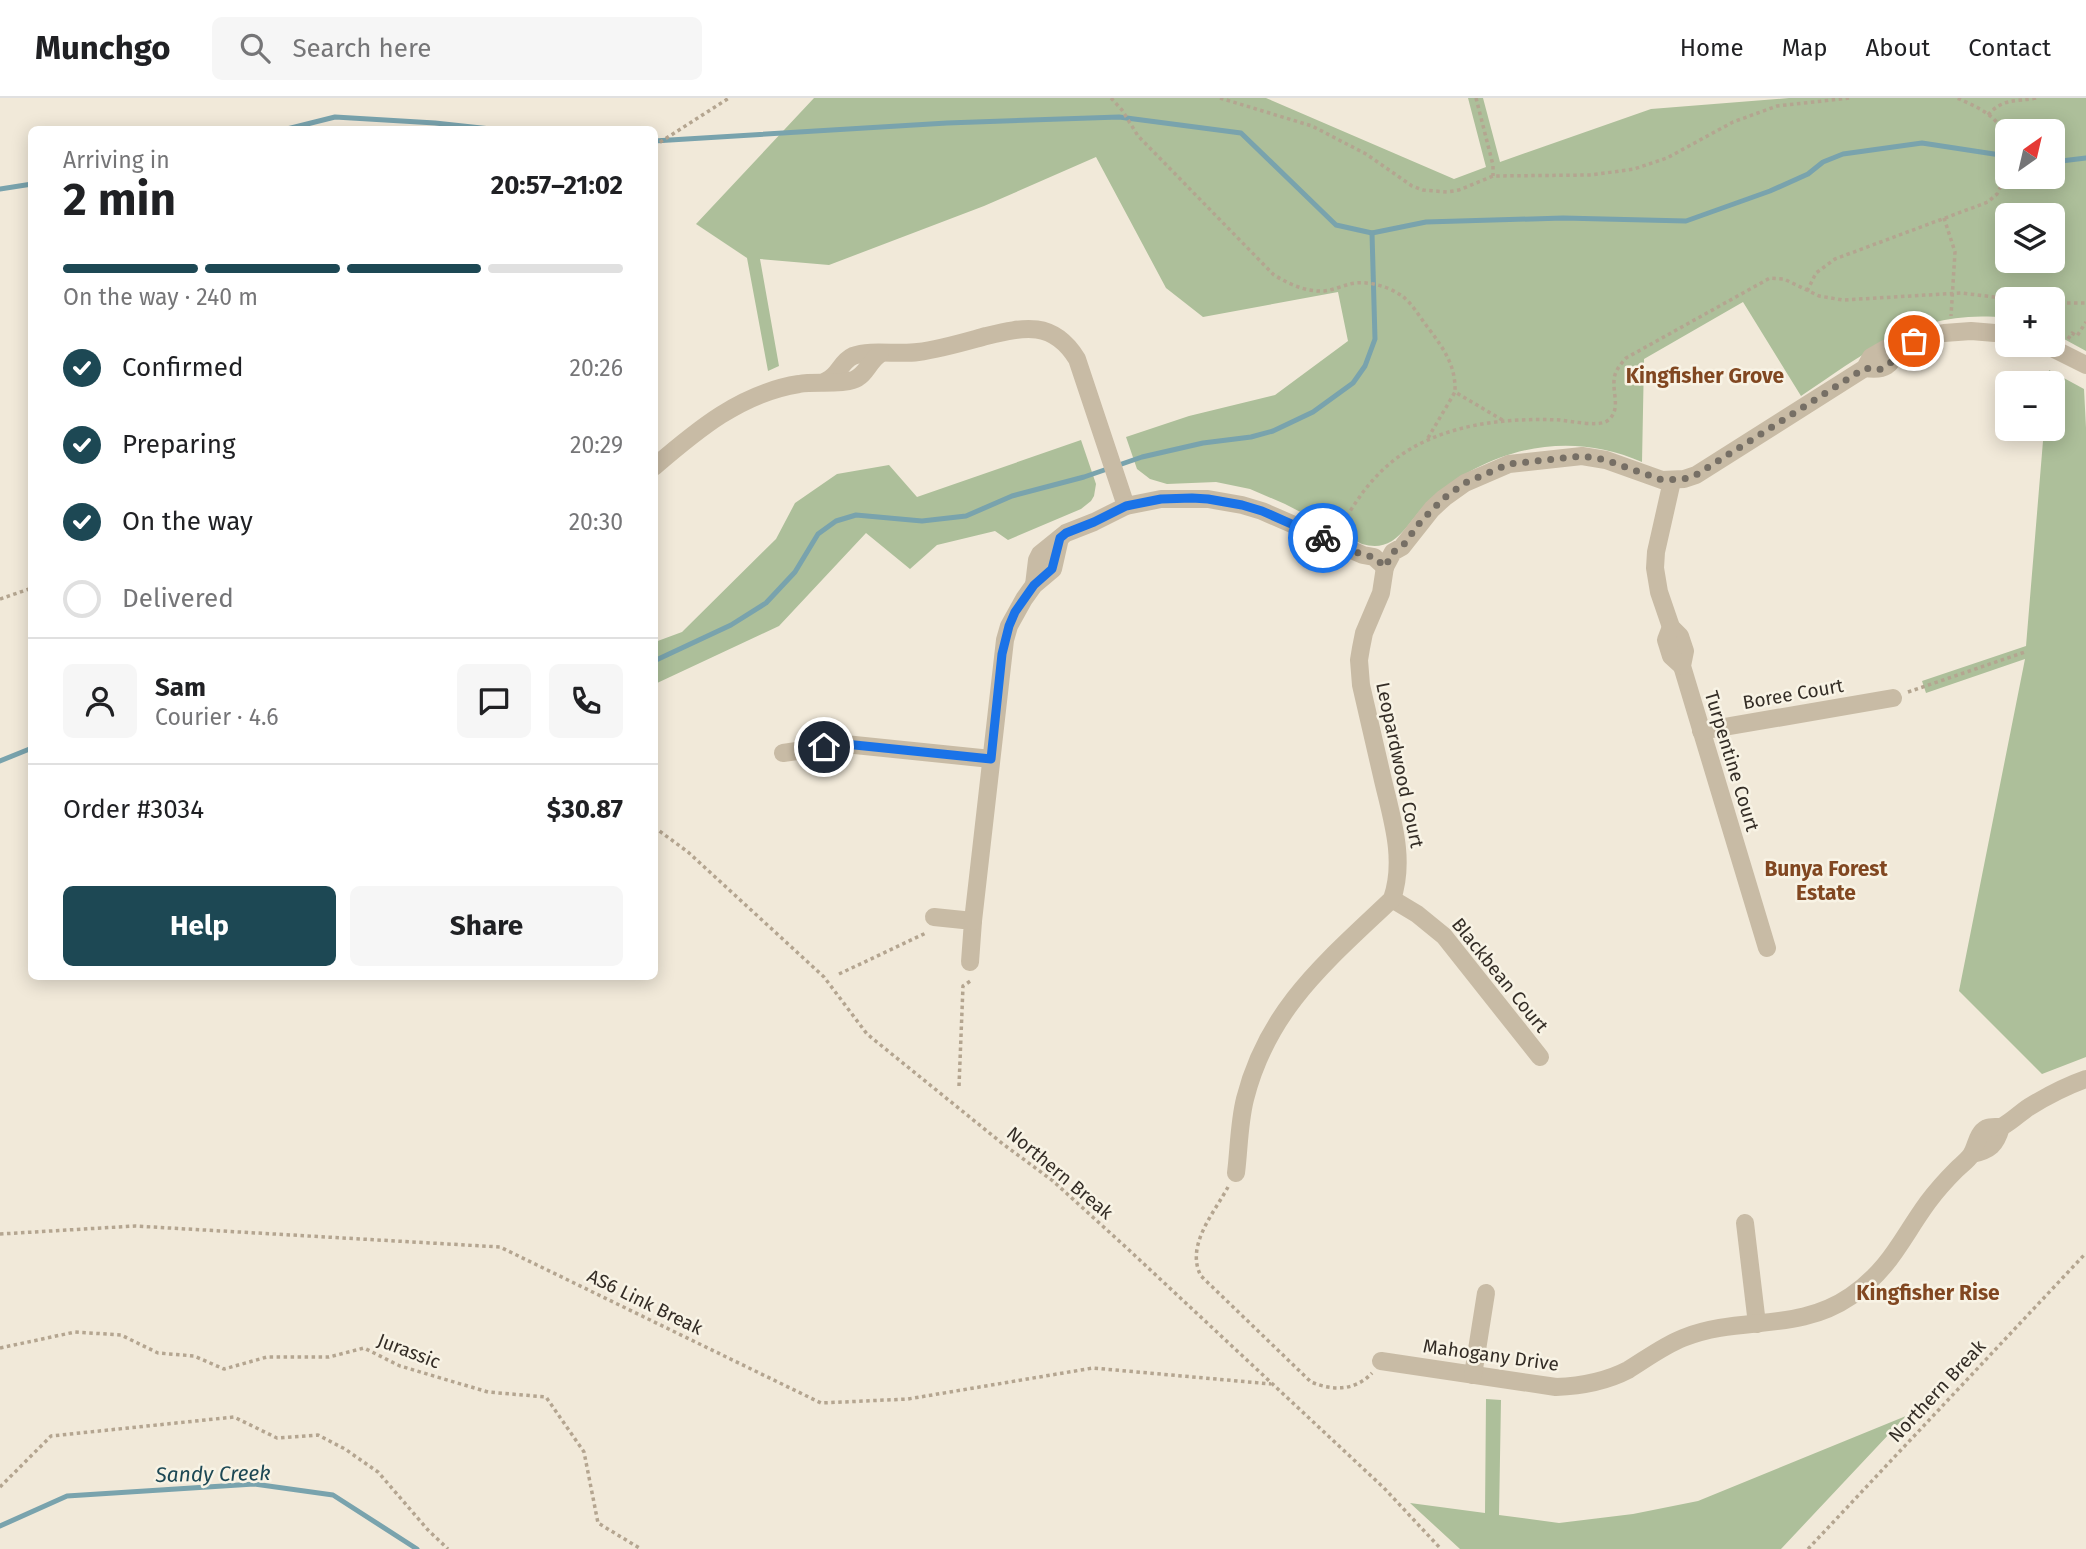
<!DOCTYPE html>
<meta charset="utf-8">
<style>
:root{--surface:#fff;--page:#f6f6f6;--text:#202124;--muted:#757577;--line:#e0e0e0;--accent:#1d4854}
body{margin:0;font-family:"Fira Sans",sans-serif;background:var(--page);color:var(--text);height:100vh;display:flex;flex-direction:column;font-size:26px;white-space:nowrap}
*{box-sizing:border-box;margin:0}
p{font-size:23px;color:var(--muted)}
.icon{flex:none;width:38px;height:38px;fill:none;stroke:currentColor;stroke-width:2;stroke-linecap:round;stroke-linejoin:round}
.map{position:relative;flex:1;overflow:hidden}
.drawer{position:absolute;left:28px;top:28px;width:630px;height:854px;display:flex;flex-direction:column;background:var(--surface);border-radius:10px;box-shadow:0 4px 18px #0003}
.drawer>*{flex:none}
.needle{width:46px;rotate:34deg}
.tools{position:absolute;left:1995px;top:21px;display:grid;gap:14px}
.tools a{display:grid;place-items:center;width:70px;height:70px;border-radius:10px;background:var(--surface);box-shadow:0 4px 18px #0003;font-size:35px}
.pin{position:absolute;display:grid;place-items:center;width:60px;height:60px;color:#fff;margin:-30px;border:4px solid #fff;border-radius:50%;box-shadow:0 2px 7px #0007}
.courier{position:absolute;display:grid;place-items:center;width:70px;height:70px;margin:-35px;border:5px solid #1a73e8;border-radius:50%;background:#fff;color:#222;box-shadow:0 2px 9px #0007}
.summary em{font-style:normal;font-weight:700}
.summary div{display:flex;flex-direction:column-reverse}
.summary{display:flex;align-items:center;justify-content:space-between;height:119px;padding:0 35px}
h1{font-size:46px;font-weight:700;line-height:52px}
.bar{display:grid;grid-template-columns:repeat(4,1fr);gap:10px 7px;align-content:center;height:84px;padding:0 35px}
.bar i{height:9px;border-radius:5px;background:var(--line)}
.bar .current{background:var(--accent)}
.bar p{grid-column:span 4}
.line{display:flex;align-items:center;gap:18px;padding:0 35px;border-top:2px solid var(--line)}
.line div{flex:1}
.round{display:grid;place-items:center;flex:none;width:74px;height:74px;border-radius:10px;background:var(--page)}
ol{padding:0 35px;list-style:none}
li{display:flex;align-items:center;gap:21px;height:77px}
li p{margin-inline-start:auto}
li .icon{padding:7px;border-radius:50%;background:var(--accent);color:#fff;stroke-width:4}
li:last-child{color:var(--muted)}
li i{width:38px;height:38px;border:4px solid var(--line);border-radius:50%}
.primary-button{display:flex;gap:14px;margin-top:auto;padding:14px 35px}
.primary-button a{flex:1;height:80px;border-radius:10px;background:var(--accent);color:#fff;font-size:28px;font-weight:700;line-height:80px;text-align:center}
.primary-button a+a{background:var(--page);color:var(--text)}
header{display:flex;align-items:center;gap:42px;box-sizing:border-box;height:98px;padding:0 35px;background:var(--surface);border-bottom:2px solid var(--line)}
header strong{font-size:33px}
nav{display:flex;gap:38px;margin-inline-start:auto;font-size:24px}
.search{width:490px;height:63px;background:var(--page);display:flex;align-items:center;gap:18px;box-sizing:border-box;padding:0 24px;border-radius:10px;color:var(--muted);font-size:26px}
.map>svg:first-child{display:block}
.green{fill:#adbf9a;fill-rule:evenodd}
.lines{fill:none;stroke-linecap:round;stroke-linejoin:round}
.stream{stroke:#79a3ad;stroke-width:5}
.path{stroke:#b4a590;stroke-width:3.5;stroke-dasharray:3.5 3.5;stroke-linecap:butt}
.minor{stroke:#c8bba5;stroke-width:18}
.done{stroke:#766f65;stroke-width:7;stroke-dasharray:0 12.6}
.route{stroke:#1a73e8;stroke-width:9}
.labels{text-anchor:middle;dominant-baseline:central;stroke-width:5;stroke-linejoin:round;paint-order:stroke}
.street-label{font-size:19px;fill:#342d26;stroke:#f8f3e5}
.neighbourhood-label{font-size:21px;font-weight:bold;fill:#814721;stroke:#f8f3e5}
.water-label{font-size:21px;font-style:italic;fill:#1d4854;stroke:#f8f3e5}
</style>
<header>
<strong>Munchgo</strong>
<div class="search"><svg class="icon" aria-label="search" viewBox="0 0 24 24"><circle cx="10" cy="10" r="6"/><path d="M15 15l6 6"/></svg>Search here</div>
<nav><a>Home</a><a>Map</a><a>About</a><a>Contact</a></nav>
</header>
<div class="map">
<svg width="2086" height="1451" viewBox="0 0 2086 1451">
<rect width="100%" height="100%" fill="#f1e9d9"/>
<g class="green">
<path d="M814,0H1266L1454,81L1486,69L1468,0H1483L1500,64L1651,11L1789,0H2086V253L2053,235V201H2007V220C1919,210 1870,252 1801,298L1743,204L1644,261L1642,364C1567,331 1487,350 1428,404C1416,415 1405,435 1392,443C1382,449 1373,449 1362,446L1285,406L1250,391L1216,384L1167,386L1150,381L1137,371L1126,339L1189,318L1275,297L1348,243L1338,194L1203,219L1166,190L1096,59L984,108L829,167L760,161L779,268L768,273L747,160L696,126ZM2007,33H2053V79H2007ZM2007,117H2053V163H2007Z"/>
<polygon points="2049,272 2084,291 2086,330 2086,959 2042,976 1959,893 2025,561 1926,595 1922,583 2026,548 2044,331 2053,331 2053,285 2047,285"/>
<polygon points="1081,342 1096,386 1094,398 1091,403 1081,411 1008,442 995,433 937,447 910,471 866,435 779,528 655,586 655,544 682,534 776,441 795,405 837,376 889,367 917,399"/>
<polygon points="1486,1301 1501,1302 1499,1417 1559,1425 1633,1416 1698,1403 1906,1318 1781,1451 1460,1451 1410,1405 1485,1415"/>
</g>
<g class="lines">
<g class="stream">
<polyline points="283,32 335,19 435,25 500,32"/>
<polyline points="654,43 947,25 1119,19 1241,35 1336,127 1372,135 1426,124 1563,120 1686,123 1770,93 1808,76 1823,64 1843,56 1922,45 2007,58"/>
<polyline points="2053,64 2086,60"/>
<polyline points="0,91 32,86"/>
<polyline points="654,563 731,527 766,505 795,474 818,436 836,423 856,417 922,423 966,418 1012,398 1084,379 1142,359 1203,345 1251,339 1273,333 1313,314 1353,285 1365,268 1375,241 1372,135"/>
<polyline points="0,663 32,650"/>
<polyline points="0,1428 67,1398 254,1386 333,1397 417,1451"/>
</g>
<g class="path">
<path d="M1111,0L1122,12L1138,38L1274,177C1289,186 1306,194 1324,193C1333,192 1342,188 1350,186C1366,182 1388,188 1402,198C1412,205 1421,221 1429,231C1444,251 1456,268 1455,294"/>
<polyline points="1220,0 1312,28 1366,56 1412,88 1423,92 1447,94 1459,92 1493,78 1591,77 1634,71 1667,60 1733,24 1777,8 1850,0"/>
<polyline points="1476,0 1493,67 1493,78"/>
<path d="M1988,17C2003,0 2015,4 2036,0"/>
<polyline points="654,48 729,0"/>
<polyline points="1944,120 1955,154 1951,218"/>
<path d="M1807,193L1816,175L1835,161L1988,104L1997,96L2002,86L2001,30C1992,15 1973,7 1957,0"/>
<polyline points="2053,205 2086,205"/>
<polyline points="2068,241 2072,235 2077,238 2086,224"/>
<polyline points="1428,340 1455,294 1504,323"/>
<path d="M1339,430C1350,414 1360,396 1373,382C1419,329 1494,319 1560,322C1571,323 1598,329 1607,323C1621,313 1613,297 1614,283C1614,274 1620,267 1626,260L1770,180L1784,181L1819,198L1843,202L1961,195L2011,201"/>
<polyline points="0,501 32,490"/>
<polyline points="1908,594 2025,554"/>
<polyline points="654,729 688,754 824,879 867,936 1003,1046 1053,1083 1129,1152 1384,1390 1441,1451"/>
<polyline points="839,876 926,835"/>
<polyline points="959,988 963,888 972,882"/>
<path d="M1228,1089C1214,1115 1185,1148 1201,1178L1311,1284C1333,1293 1355,1293 1372,1275"/>
<polyline points="0,1136 135,1128 500,1149 821,1305 908,1301 1093,1270 1271,1286"/>
<polyline points="0,1250 75,1234 121,1237 158,1255 194,1258 224,1271 267,1259 329,1259 364,1250 400,1268 488,1294 546,1299 584,1354 598,1425 641,1451"/>
<polyline points="0,1389 51,1338 234,1319 277,1340 318,1337 345,1351 378,1374 428,1432 448,1451"/>
<polyline points="1808,1451 2086,1155"/>
</g>
<g class="minor">
<polyline points="2046,247 2086,267"/>
<path d="M1865,270C1885,273 1891,268 1899,250"/>
<path d="M826,283C839,278 840,264 853,258C871,251 898,257 918,254C941,251 964,244 986,238C1024,229 1053,222 1077,261L1126,408"/>
<path d="M654,369C697,332 741,295 799,286C815,283 838,287 853,282C866,278 869,263 880,256"/>
<polyline points="1672,383 1656,454 1655,470 1659,494 1671,529 1680,538 1685,553 1682,568 1767,850"/>
<polyline points="1034,487 1037,462 1040,456 1066,435 1094,424 1126,408 1161,401 1208,401 1242,407 1262,413 1363,457 1374,459 1385,469 1393,454 1402,449 1432,411 1444,400 1465,385 1509,366 1582,358 1606,362 1662,382 1684,381 1696,377 1865,270 1871,259 1885,251 1899,250 1929,238 1944,235 1971,233 2007,236"/>
<polyline points="1671,529 1666,542 1671,558 1682,568"/>
<polyline points="1701,633 1893,600"/>
<polyline points="783,655 845,646 991,661"/>
<polyline points="1392,801 1417,816 1444,838 1540,959"/>
<polyline points="934,819 973,823 970,864"/>
<polyline points="973,823 1005,542 1009,528 1024,501 1034,487 1053,471 1060,440"/>
<path d="M1972,1056C1990,1052 1996,1047 2001,1029"/>
<path d="M1236,1075C1239,1051 1239,1025 1245,1001C1268,910 1327,863 1392,801C1406,760 1391,718 1382,678C1375,647 1368,617 1361,587L1359,562L1361,550L1364,535L1381,495L1385,469"/>
<polyline points="1745,1125 1757,1226"/>
<path d="M1381,1263L1556,1289C1581,1288 1605,1284 1628,1272C1646,1261 1663,1248 1683,1240C1741,1217 1797,1235 1851,1198C1891,1170 1901,1141 1928,1104C1937,1092 1946,1082 1956,1072C1961,1067 1968,1062 1971,1057C1977,1048 1976,1036 1987,1030C1992,1028 1998,1030 2003,1028C2012,1023 2020,1015 2029,1009C2047,998 2066,988 2086,981"/>
<polyline points="1473,1277 1486,1195"/>
</g>
</g>
<g class="lines">
<polyline class="done" points="1323,440 1363,457 1374,459 1385,469 1393,454 1402,449 1421,423 1444,400 1465,385 1509,366 1582,358 1606,362 1662,382 1684,381 1696,377 1865,270 1879,272 1893,263 1899,250 1914,243"/>
<polyline class="route" points="824,649 845,646 991,661 1002,556 1009,528 1015,514 1034,487 1052,471 1060,440 1066,435 1094,424 1126,408 1161,401 1192,400 1208,401 1242,407 1262,413 1323,440"/>
</g>
<g class="labels">
<g class="street-label">
<text transform="translate(1793 596) rotate(-10)">Boree Court</text>
<text transform="translate(1732 663) rotate(73)">Turpentine Court</text>
<text transform="translate(1400 667) rotate(78)">Leopardwood Court</text>
<text transform="translate(1500 877) rotate(51)">Blackbean Court</text>
<text transform="translate(1060 1075) rotate(40)">Northern Break</text>
<text transform="translate(645 1204) rotate(26)">AS6 Link Break</text>
<text transform="translate(409 1253) rotate(21)">Jurassic</text>
<text transform="translate(1491 1257) rotate(8)">Mahogany Drive</text>
<text transform="translate(1937 1293) rotate(-47)">Northern Break</text>
</g>
<g class="neighbourhood-label">
<text x="1705" y="278">Kingfisher Grove</text>
<text x="1826" y="771">Bunya Forest<tspan x="1826" dy="24">Estate</tspan></text>
<text x="1928" y="1195">Kingfisher Rise</text>
</g>
<g class="water-label">
<text transform="translate(213 1376) rotate(-1)">Sandy Creek</text>
</g>
</g>
</svg>
<div class="tools">
<a><svg class="needle" viewBox="-14 -14 28 28"><path d="M0-13l5 13h-10z" fill="#e53935"/><path d="M0 13l5-13h-10z" fill="#757577"/></svg></a>
<a><svg class="icon" aria-label="layers" viewBox="0 0 24 24"><path d="M12 4l9 5-9 5-9-5zM3 14l9 5 9-5"/></svg></a>
<a>+</a>
<a>−</a>
</div>
<div class="pin" style="left:1914px;top:243px;background:#ea580c"><svg class="icon" aria-label="bag" viewBox="0 0 24 24"><path d="M5 8h14l-1 12H6zM9 8a3 3 0 0 1 6 0"/></svg></div>
<div class="pin" style="left:824px;top:649px;background:#1f2937"><svg class="icon" aria-label="home" viewBox="0 0 24 24"><path d="M3 11l9-7 9 7M6 9v11h12V9"/></svg></div>
<div class="courier" style="left:1323px;top:440px"><svg class="icon" aria-label="bike" viewBox="0 0 24 24"><circle cx="6" cy="16" r="4"/><circle cx="18" cy="16" r="4"/><path d="M6 16l4-8h5l3 8M10 8l3 8H6M13 5h3"/></svg></div>
<section class="drawer">
<div class="summary"><div><h1>2 min</h1><p>Arriving in</p></div><em>20:57–21:02</em></div>
<div class="bar"><i class="current"></i><i class="current"></i><i class="current"></i><i></i><p>On the way · 240 m</p></div>
<ol>
<li><svg class="icon" aria-label="check" viewBox="0 0 24 24"><path d="M5 12l5 5 9-10"/></svg>Confirmed<p>20:26</p></li>
<li><svg class="icon" aria-label="check" viewBox="0 0 24 24"><path d="M5 12l5 5 9-10"/></svg>Preparing<p>20:29</p></li>
<li><svg class="icon" aria-label="check" viewBox="0 0 24 24"><path d="M5 12l5 5 9-10"/></svg>On the way<p>20:30</p></li>
<li><i></i>Delivered</li>
</ol>
<div class="line" style="height:126px"><a class="round"><svg class="icon" aria-label="person" viewBox="0 0 24 24"><circle cx="12" cy="8" r="4"/><path d="M4 21q1-7 8-7t8 7"/></svg></a><div><b>Sam</b><p>Courier · 4.6</p></div><a class="round"><svg class="icon" aria-label="chat" viewBox="0 0 24 24"><path d="M4 5h16v11H9l-5 4z"/></svg></a><a class="round"><svg class="icon" aria-label="phone" viewBox="0 0 24 24"><path d="M5 4h4l2 5-3 2q2 4 5 5l2-3 5 2v4C11 20 4 13 5 4z"/></svg></a></div>
<div class="line" style="height:91px"><div>Order #3034</div><b>$30.87</b></div>
<div class="primary-button"><a>Help</a><a>Share</a></div>
</section>
</div>
